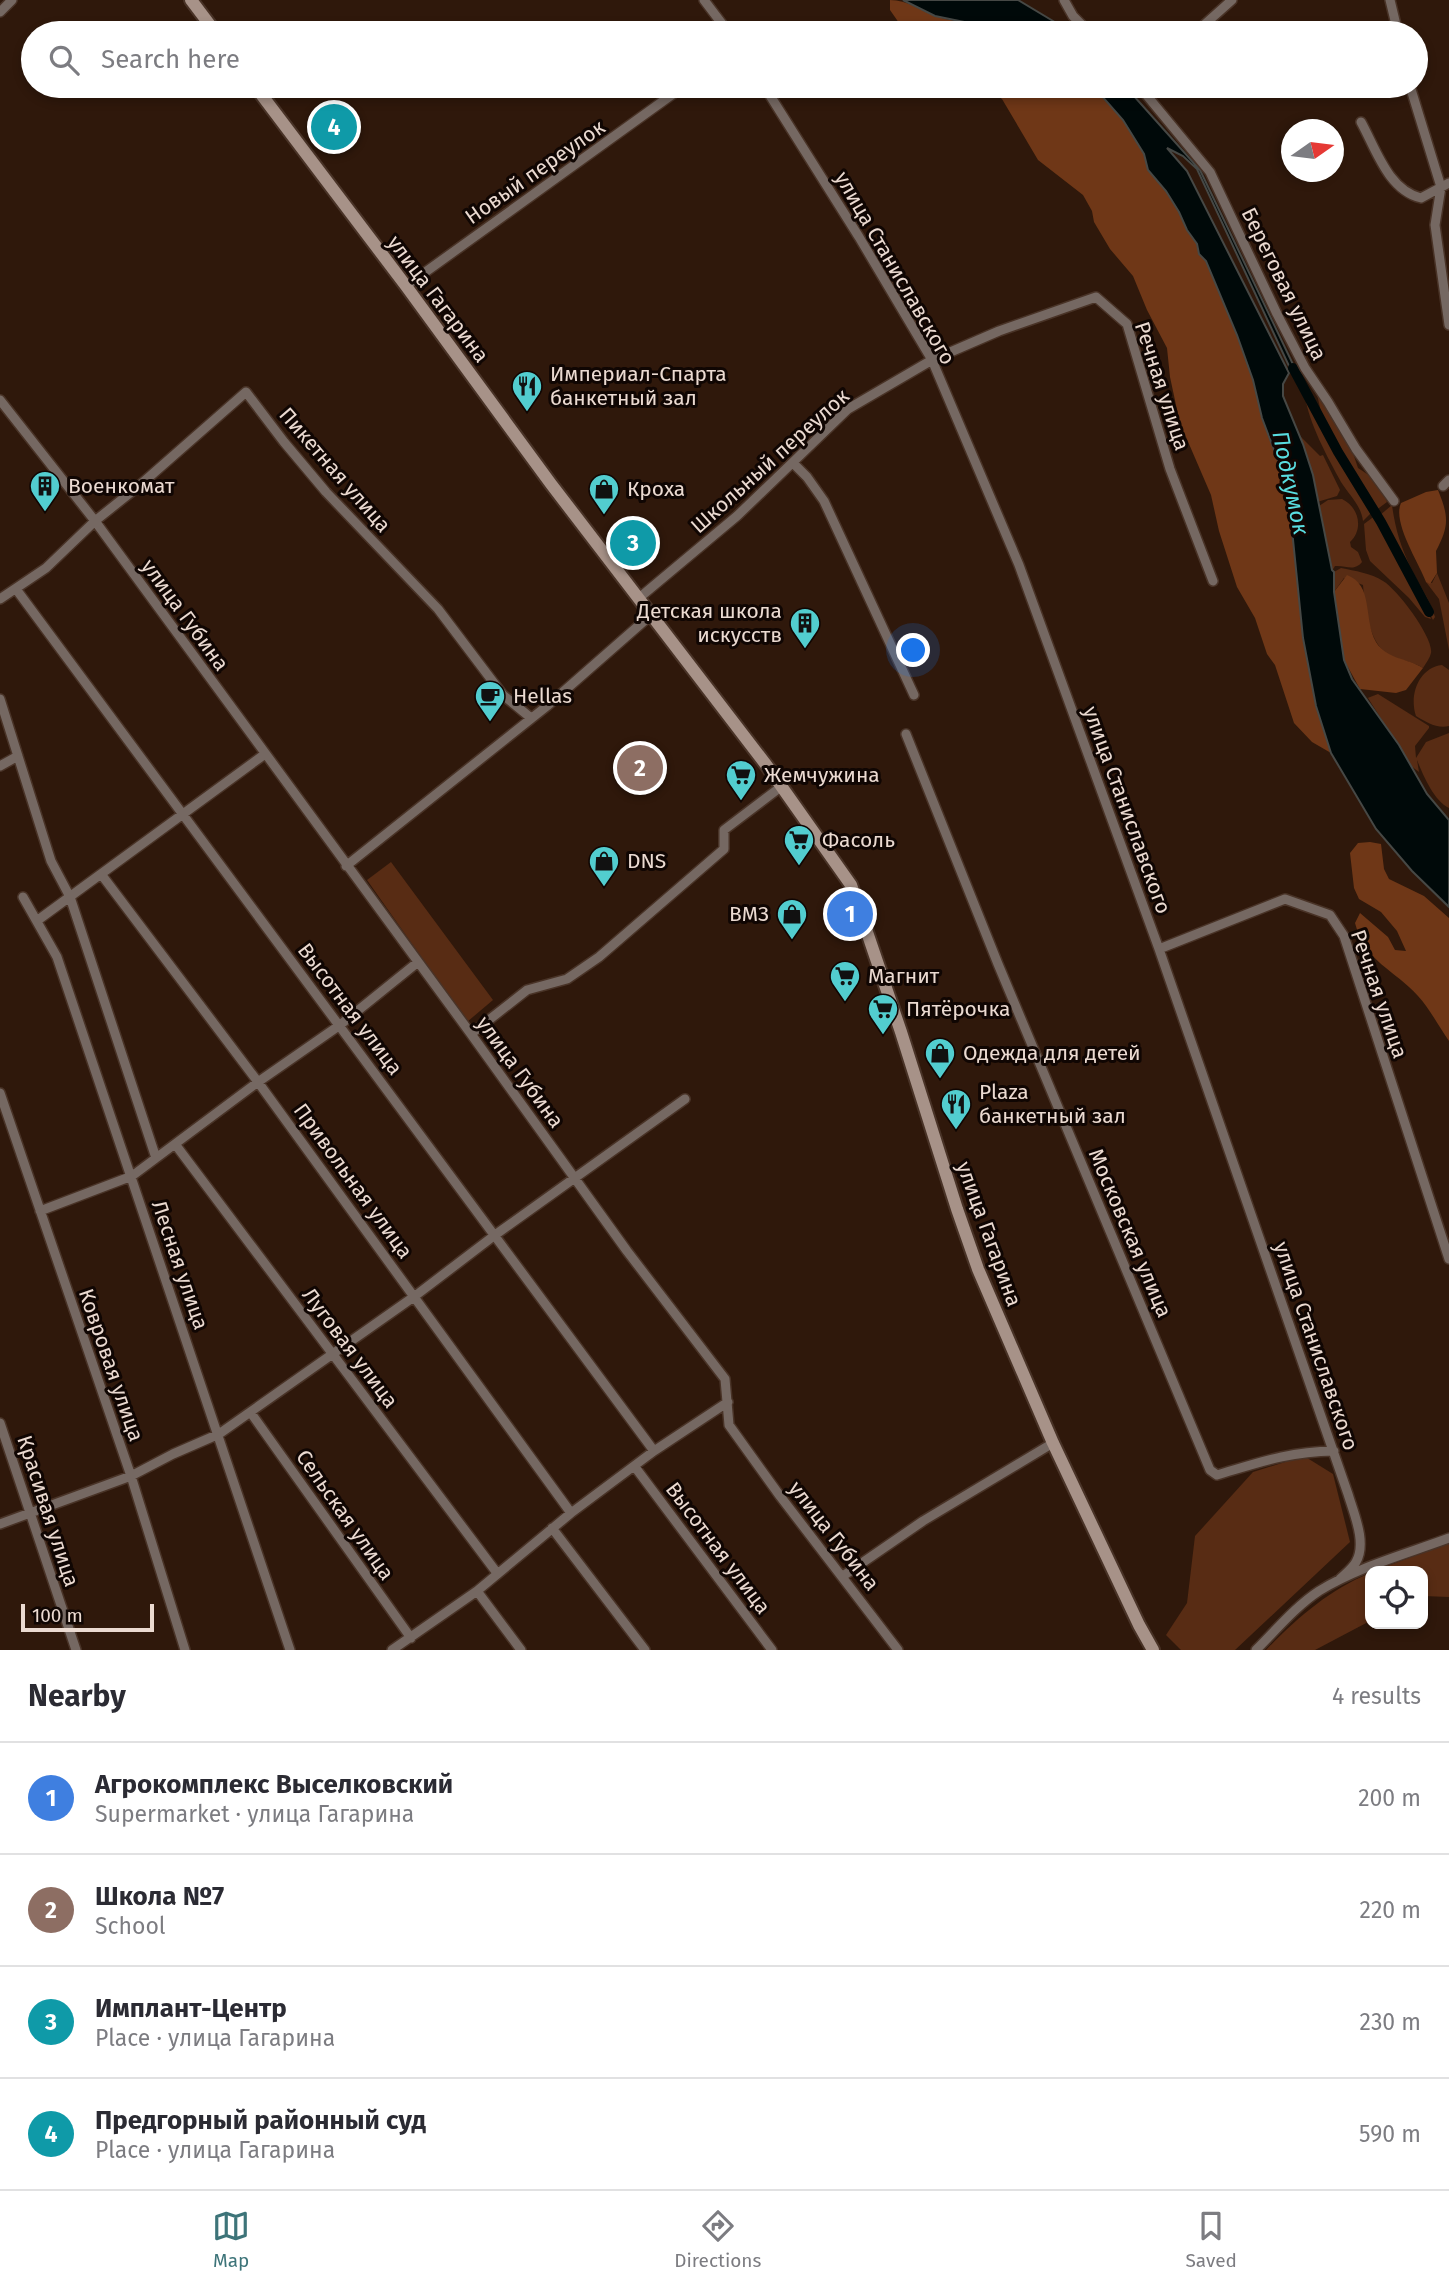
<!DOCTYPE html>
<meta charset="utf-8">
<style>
body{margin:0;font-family:"Fira Sans",sans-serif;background:#f7f7f7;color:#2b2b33}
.controls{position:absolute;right:21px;bottom:21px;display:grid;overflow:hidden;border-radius:14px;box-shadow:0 4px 10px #0003}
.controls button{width:63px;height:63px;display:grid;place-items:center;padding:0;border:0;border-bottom:2px solid #e1e1e2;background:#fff;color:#2b2b33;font:35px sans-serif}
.compass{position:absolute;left:1281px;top:119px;width:63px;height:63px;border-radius:50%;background:#fff;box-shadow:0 4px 10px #0003;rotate:76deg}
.scale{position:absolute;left:21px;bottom:18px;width:133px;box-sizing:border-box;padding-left:7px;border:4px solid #ebdad1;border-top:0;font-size:19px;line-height:24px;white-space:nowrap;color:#ebdad1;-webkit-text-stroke:5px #100603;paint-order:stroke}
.you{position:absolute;left:914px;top:651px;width:24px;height:24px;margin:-18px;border:5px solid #fff;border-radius:50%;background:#1a73e8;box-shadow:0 0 0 10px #1a73e833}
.badge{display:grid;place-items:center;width:46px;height:46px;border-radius:50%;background:#3d7479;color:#fff;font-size:23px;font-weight:700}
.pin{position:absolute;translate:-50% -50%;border:4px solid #fff;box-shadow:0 2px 7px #0006}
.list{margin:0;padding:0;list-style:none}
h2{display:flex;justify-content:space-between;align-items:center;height:91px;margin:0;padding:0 28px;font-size:30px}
h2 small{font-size:23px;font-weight:400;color:#7c7c81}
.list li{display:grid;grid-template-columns:46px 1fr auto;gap:21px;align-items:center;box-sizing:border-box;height:112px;padding:0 28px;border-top:2px solid #e1e1e2}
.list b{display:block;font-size:26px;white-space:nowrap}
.list p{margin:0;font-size:23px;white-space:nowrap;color:#7c7c81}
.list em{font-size:23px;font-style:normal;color:#7c7c81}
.icon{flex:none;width:38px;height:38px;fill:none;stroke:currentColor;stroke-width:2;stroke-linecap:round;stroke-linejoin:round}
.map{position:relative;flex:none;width:1449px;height:1650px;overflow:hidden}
.search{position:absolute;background:#fff;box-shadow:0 4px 10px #0003;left:21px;right:21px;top:21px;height:77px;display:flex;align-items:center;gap:18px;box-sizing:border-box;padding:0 24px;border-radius:38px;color:#7c7c81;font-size:26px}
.sheet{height:539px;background:#fff}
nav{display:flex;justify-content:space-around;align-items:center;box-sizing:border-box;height:98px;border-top:2px solid #e1e1e2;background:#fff;font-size:19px;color:#7c7c81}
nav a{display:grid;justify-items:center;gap:4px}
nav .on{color:#3d7479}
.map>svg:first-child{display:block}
.green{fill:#582c14}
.forest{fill:#6f3717}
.water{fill:#000909;stroke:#464845;stroke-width:2}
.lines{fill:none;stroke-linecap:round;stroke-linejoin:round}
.canal{stroke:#000909;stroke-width:10}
.street-casing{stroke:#493327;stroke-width:12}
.secondary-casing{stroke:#493327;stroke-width:16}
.street{stroke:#756862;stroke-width:9}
.secondary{stroke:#a79288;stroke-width:12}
.labels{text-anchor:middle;stroke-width:6;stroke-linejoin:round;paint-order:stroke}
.street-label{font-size:21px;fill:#ebdad1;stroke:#100603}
.poi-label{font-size:21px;fill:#ebdad1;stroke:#100603;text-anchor:start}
.water-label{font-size:23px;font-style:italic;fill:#59dde0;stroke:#100603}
</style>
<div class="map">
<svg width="1449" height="1650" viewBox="0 0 1449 1650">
<rect width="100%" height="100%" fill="#2f180b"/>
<path class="green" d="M1316 390 1352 450 1358 468C1372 476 1381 487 1387 502L1375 511 1321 412Z
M1305 395 1371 513 1363 521C1361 505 1349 495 1341 482 1328 458 1308 422 1305 395Z
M1299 435 1320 456 1323 455 1340 490 1337 496 1317 502 1313 475Z
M1342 499C1359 507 1364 529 1350 542L1351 547 1358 552 1362 562C1354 572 1346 565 1335 566L1332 571 1319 506 1328 500Z
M1392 505C1395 528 1401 548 1411 568 1419 585 1430 599 1435 617L1433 620 1379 516Z
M1376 515 1427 610 1431 619 1425 617 1409 598 1370 561 1366 550 1364 524Z
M1341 568C1355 571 1371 573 1383 581 1397 589 1434 638 1431 653 1430 658 1426 663 1423 668 1412 661 1394 659 1387 654 1368 640 1365 606 1363 585L1344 578 1334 592V572Z
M1437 573 1449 603V650L1439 599 1426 582 1432 583Z
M1442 665 1449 670V726C1437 729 1426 722 1416 716 1409 696 1418 668 1442 665Z
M1378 694 1429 726V728L1415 746 1416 758 1426 742 1449 733V808C1434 801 1423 775 1417 760L1419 772 1411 766 1368 698 1365 699Z
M391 862 493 1000 467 1022 367 880Z
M1304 1456 1333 1474 1350 1542 1235 1650H1181L1166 1635 1187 1603 1195 1536 1253 1472Z
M1449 1543V1597L1423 1596V1571H1374Z
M1370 1573V1621L1315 1650H1266C1297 1618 1329 1590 1370 1573Z"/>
<path class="forest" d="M890 0C908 0 919 10 935 16 969 28 1006 20 1038 33H906L890 10Z
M978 86H1093L1123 120 1144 154 1148 170 1166 191 1179 212 1187 230 1197 244 1199 254 1206 261 1237 335 1253 380 1262 418 1279 463 1291 520 1303 638 1316 706 1331 753 1312 742 1294 723 1275 665 1267 654 1255 618 1237 587 1219 531 1211 495 1186 437 1182 433 1170 377 1167 348 1147 310 1133 276 1110 249 1094 222 1092 211 1083 195 1038 160 1002 99 988 88Z
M1438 490C1449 517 1449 526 1436 551L1437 573 1430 584 1426 582C1419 563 1392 522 1401 503L1426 492Z
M1347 575C1374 585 1363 619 1376 642 1386 659 1407 658 1423 668L1406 690 1396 693 1360 689 1344 660 1334 592Z
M1370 842 1381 844 1384 869 1389 879 1424 896 1449 918V1041C1439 1027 1430 1009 1418 996 1395 970 1365 962 1355 923L1360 913 1388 937 1395 950 1406 951 1397 931 1381 912 1359 899 1354 888 1350 853 1358 843Z"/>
<path class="water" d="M903 0H1018L1058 24 1069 33H1038L1023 27 979 25 935 16Z
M1093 86H1125L1200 170 1300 379 1296 381 1197 169 1183 156 1167 148 1187 171 1289 373 1283 384V396L1303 444 1313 475 1332 570 1334 572V592L1344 660 1352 679 1399 745 1427 794 1449 820V907L1412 871 1376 829 1331 753 1316 706 1303 638 1291 520 1279 463 1262 418 1253 380 1237 335 1206 261 1199 254 1197 244 1187 230 1179 212 1166 191 1148 170 1144 154 1123 120Z"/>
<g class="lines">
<path class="canal" d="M1293 368 1338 452 1381 522 1429 612"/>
<g class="street-casing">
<path id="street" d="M704 0 729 33
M1064 0 1073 16 1090 33
M1390 0 1398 33
M0 12 12 0
M1195 33 1232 0
M764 86 859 237 932 360 1019 565 1159 949 1348 1494C1354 1514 1367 1543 1356 1562 1352 1569 1345 1574 1340 1579
M1139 86 1210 172 1277 314 1305 368 1328 402 1356 449 1394 501
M1410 86 1441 187 1435 225 1449 325
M1361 122C1376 149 1388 190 1421 198L1449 183
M406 286 684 86
M0 400 95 521 471 1034 627 1251 725 1379 729 1425 780 1496 898 1650
M793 463 807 477 824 501 914 695
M1443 486 1449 480
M16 589 654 1451
M639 598 737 516 848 409 932 360 999 331 1096 297 1127 324 1170 469 1213 581
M0 599 46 568 95 521 140 485 246 392 284 442 326 492 438 609 503 695 531 718
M0 699 51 861 70 897 156 1158
M906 734 998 964 1210 1470 1217 1475C1261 1462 1287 1452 1334 1451
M0 766 18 756
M346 866 547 706 652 614
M101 874 258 1082 571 1513
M23 897 57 957 290 1650
M38 920 265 754
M1159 949 1285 899 1330 915 1344 936 1449 1259
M471 1034 527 990 567 979 599 957 724 849V830L782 786
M0 1093 131 1476 185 1650
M175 1144 497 1573
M40 1211 132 1176 258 1082 340 1025 418 962
M251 1413 411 1638
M0 1423 76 1650
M635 1467 772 1650
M0 1524 131 1476 173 1454 219 1434 415 1296 495 1235 685 1099
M552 1528 645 1650
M843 1576 923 1521 1053 1443
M477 1591 521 1650
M392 1650 477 1591 571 1513 654 1451 728 1402
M1256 1650C1276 1630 1296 1606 1319 1591 1358 1567 1406 1554 1449 1538"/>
</g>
<g class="secondary-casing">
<path id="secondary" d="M191 0 216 33
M255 86 406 286 551 484 767 766 851 885 901 1032 957 1209 978 1269 1053 1443 1139 1625 1153 1650"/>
</g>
<use href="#street" class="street"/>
<use href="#secondary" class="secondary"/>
</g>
<defs>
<g id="restaurant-pin" transform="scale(1.575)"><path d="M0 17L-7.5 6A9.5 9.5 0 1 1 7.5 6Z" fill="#52cdcf" stroke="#100603"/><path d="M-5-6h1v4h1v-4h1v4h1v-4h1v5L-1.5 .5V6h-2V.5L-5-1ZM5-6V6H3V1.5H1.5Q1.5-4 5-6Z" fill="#111"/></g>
<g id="building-pin" transform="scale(1.575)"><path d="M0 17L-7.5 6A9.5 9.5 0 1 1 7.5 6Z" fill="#52cdcf" stroke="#100603"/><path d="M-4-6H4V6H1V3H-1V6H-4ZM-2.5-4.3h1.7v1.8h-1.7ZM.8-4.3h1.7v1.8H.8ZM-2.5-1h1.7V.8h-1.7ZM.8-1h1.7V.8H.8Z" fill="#111"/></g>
<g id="shop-pin" transform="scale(1.575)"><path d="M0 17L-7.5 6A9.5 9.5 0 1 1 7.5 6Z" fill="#52cdcf" stroke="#100603"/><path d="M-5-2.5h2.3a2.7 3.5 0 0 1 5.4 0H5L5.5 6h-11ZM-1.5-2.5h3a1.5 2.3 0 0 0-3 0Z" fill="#111"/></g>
<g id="cafe-pin" transform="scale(1.575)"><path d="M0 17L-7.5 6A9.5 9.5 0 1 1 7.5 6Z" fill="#52cdcf" stroke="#100603"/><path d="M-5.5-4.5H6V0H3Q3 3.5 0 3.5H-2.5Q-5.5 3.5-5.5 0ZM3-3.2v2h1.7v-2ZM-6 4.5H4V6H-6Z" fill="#111"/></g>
<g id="supermarket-pin" transform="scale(1.575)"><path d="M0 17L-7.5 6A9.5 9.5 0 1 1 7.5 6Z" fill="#52cdcf" stroke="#100603"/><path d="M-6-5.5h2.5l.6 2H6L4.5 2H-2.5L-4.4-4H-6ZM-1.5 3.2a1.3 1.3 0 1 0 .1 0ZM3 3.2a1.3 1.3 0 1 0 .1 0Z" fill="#111"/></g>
</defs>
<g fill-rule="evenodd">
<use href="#restaurant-pin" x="527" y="386"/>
<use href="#building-pin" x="45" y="486"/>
<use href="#shop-pin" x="604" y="489"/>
<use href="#building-pin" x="805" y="623"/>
<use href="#cafe-pin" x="490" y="696"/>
<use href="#supermarket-pin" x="741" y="775"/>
<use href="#supermarket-pin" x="799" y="840"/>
<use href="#shop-pin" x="604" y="861"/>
<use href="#shop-pin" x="792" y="914"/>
<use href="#supermarket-pin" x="845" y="976"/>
<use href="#supermarket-pin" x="883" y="1009"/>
<use href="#shop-pin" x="940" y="1053"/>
<use href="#restaurant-pin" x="956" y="1104"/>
</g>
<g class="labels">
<g class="street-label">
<text transform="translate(535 172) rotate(-35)" y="7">Новый переулок</text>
<text transform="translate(895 268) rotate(60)" y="7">улица Станиславского</text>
<text transform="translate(1284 284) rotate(64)" y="7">Береговая улица</text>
<text transform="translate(438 299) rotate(53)" y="7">улица Гагарина</text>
<text transform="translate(1162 386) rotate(72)" y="7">Речная улица</text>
<text transform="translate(770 461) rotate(-42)" y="7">Школьный переулок</text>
<text transform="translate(335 470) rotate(49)" y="7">Пикетная улица</text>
<text transform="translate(185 615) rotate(54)" y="7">улица Губина</text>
<text transform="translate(1127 810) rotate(70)" y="7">улица Станиславского</text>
<text transform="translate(1379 994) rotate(71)" y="7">Речная улица</text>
<text transform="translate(350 1009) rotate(53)" y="7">Высотная улица</text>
<text transform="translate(520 1072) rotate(54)" y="7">улица Губина</text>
<text transform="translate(353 1181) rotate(54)" y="7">Привольная улица</text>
<text transform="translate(1130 1233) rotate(67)" y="7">Московская улица</text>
<text transform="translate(989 1234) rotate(70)" y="7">улица Гагарина</text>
<text transform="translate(180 1265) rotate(71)" y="7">Лесная улица</text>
<text transform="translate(1316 1346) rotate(71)" y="7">улица Станиславского</text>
<text transform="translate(350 1348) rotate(53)" y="7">Луговая улица</text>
<text transform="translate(111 1365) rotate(71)" y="7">Ковровая улица</text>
<text transform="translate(48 1511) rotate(72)" y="7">Красивая улица</text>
<text transform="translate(345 1515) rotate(55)" y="7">Сельская улица</text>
<text transform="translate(834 1536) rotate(52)" y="7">улица Губина</text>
<text transform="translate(718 1548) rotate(53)" y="7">Высотная улица</text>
</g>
<g class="poi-label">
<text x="550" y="381">Империал-Спарта<tspan x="550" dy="24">банкетный зал</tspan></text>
<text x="68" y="493">Военкомат</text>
<text x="627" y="496">Кроха</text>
<text x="782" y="618" text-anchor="end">Детская школа<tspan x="782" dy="24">искусств</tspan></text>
<text x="513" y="703">Hellas</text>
<text x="764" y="782">Жемчужина</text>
<text x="822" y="847">Фасоль</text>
<text x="627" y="868">DNS</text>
<text x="769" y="921" text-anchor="end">ВМЗ</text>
<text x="868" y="983">Магнит</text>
<text x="906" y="1016">Пятёрочка</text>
<text x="963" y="1060">Одежда для детей</text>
<text x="979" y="1099">Plaza<tspan x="979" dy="24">банкетный зал</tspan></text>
</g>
<g class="water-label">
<text transform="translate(1291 483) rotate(78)" y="8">Подкумок</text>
</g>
</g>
</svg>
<div class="controls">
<button><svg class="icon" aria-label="locate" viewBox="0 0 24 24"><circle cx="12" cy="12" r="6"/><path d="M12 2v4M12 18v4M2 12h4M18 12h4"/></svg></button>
</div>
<svg class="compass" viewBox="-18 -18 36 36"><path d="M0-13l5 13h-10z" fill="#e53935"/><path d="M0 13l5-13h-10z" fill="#7c7c81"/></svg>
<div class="scale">100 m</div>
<div class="you"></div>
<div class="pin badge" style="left:850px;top:914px;background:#3f7fe0">1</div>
<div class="pin badge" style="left:640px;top:768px;background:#8d6e63">2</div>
<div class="pin badge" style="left:633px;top:543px;background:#0f9aa8">3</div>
<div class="pin badge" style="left:334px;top:127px;background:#0f9aa8">4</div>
<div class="search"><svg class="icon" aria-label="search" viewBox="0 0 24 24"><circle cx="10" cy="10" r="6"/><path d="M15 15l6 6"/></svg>Search here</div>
</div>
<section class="sheet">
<h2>Nearby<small>4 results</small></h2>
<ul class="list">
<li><span class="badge" style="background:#3f7fe0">1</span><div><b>Агрокомплекс Выселковский</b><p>Supermarket · улица Гагарина</p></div><em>200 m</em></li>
<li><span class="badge" style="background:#8d6e63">2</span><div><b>Школа №7</b><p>School</p></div><em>220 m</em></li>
<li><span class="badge" style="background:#0f9aa8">3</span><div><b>Имплант-Центр</b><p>Place · улица Гагарина</p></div><em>230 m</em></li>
<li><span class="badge" style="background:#0f9aa8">4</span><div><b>Предгорный районный суд</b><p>Place · улица Гагарина</p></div><em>590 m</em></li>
</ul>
</section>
<nav>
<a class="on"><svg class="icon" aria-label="map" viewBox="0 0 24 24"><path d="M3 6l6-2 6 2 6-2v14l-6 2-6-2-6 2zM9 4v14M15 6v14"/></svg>Map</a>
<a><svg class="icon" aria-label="directions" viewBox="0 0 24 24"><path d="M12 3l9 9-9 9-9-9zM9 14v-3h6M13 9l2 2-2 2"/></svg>Directions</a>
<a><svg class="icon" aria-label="saved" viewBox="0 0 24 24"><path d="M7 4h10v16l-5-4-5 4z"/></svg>Saved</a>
</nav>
